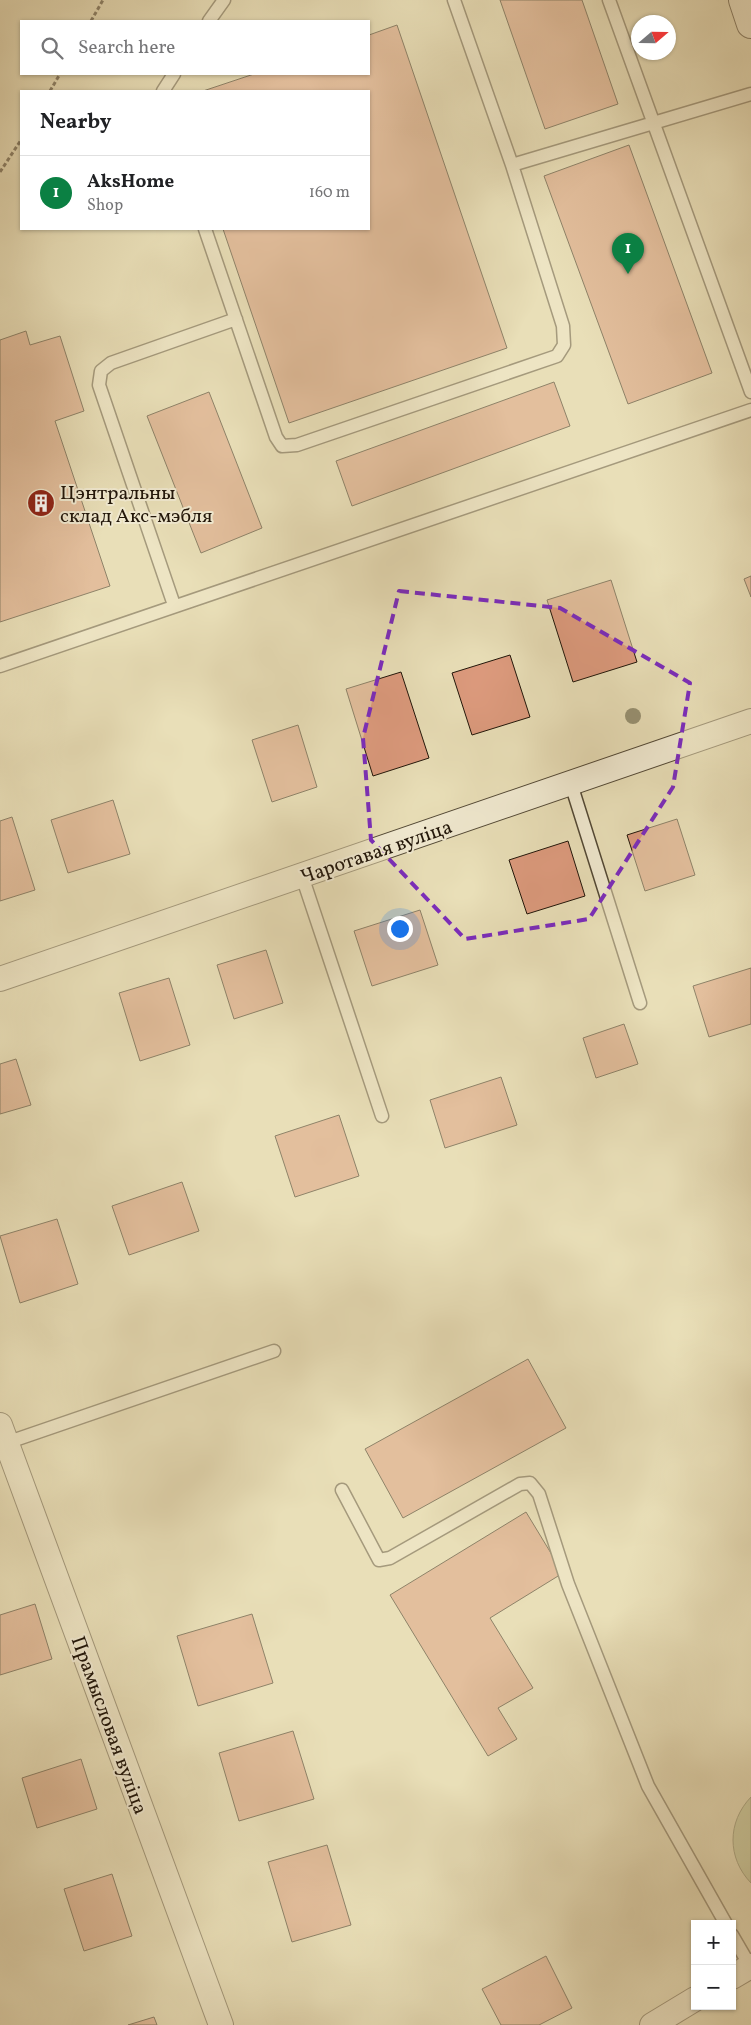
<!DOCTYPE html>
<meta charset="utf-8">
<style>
body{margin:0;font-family:Vollkorn,serif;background:#f2f2f2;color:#202124}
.controls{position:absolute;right:15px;bottom:15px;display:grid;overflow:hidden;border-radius:0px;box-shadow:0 1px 4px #0004}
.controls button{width:45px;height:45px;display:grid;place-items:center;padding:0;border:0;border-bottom:1px solid #e0e0e0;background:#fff;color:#202124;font:25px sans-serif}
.compass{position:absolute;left:631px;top:15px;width:45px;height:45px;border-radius:50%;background:#fff;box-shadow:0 1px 4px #0004;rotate:70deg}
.you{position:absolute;left:399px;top:928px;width:18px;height:18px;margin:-12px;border:4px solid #fff;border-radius:50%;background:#1a73e8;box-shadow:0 0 0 8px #1a73e833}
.badge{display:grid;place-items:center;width:32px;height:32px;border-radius:50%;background:#0b8043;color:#fff;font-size:16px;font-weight:700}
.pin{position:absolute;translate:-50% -41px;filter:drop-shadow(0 1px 2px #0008)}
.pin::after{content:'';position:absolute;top:26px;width:18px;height:15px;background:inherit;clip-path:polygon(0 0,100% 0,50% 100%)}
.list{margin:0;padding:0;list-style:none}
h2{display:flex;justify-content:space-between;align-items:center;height:65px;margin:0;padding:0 20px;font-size:21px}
h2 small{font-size:16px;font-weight:400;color:#757577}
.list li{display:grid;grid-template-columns:32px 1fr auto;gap:15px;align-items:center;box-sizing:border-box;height:75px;padding:0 20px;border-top:1px solid #e0e0e0}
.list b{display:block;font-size:19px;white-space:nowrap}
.list p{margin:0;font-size:16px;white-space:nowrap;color:#757577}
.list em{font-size:16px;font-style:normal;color:#757577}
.icon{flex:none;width:28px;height:28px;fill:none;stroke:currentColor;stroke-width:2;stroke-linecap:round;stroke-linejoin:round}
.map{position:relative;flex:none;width:751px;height:2025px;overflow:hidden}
.search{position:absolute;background:#fff;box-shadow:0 1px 4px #0004;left:20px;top:20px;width:350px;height:55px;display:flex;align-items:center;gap:12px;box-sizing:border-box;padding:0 18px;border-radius:0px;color:#757577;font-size:19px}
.panel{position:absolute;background:#fff;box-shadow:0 1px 4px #0004;left:20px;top:90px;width:350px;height:140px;border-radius:0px}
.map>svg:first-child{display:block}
.green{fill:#b5c28f;stroke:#6a6c4c}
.building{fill:#dc9a7d;stroke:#201509}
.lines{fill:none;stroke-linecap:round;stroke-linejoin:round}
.lane-casing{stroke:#524835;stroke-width:15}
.street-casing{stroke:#524835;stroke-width:26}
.secondary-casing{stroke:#201509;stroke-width:30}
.path{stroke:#201509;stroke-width:3;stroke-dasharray:4 2.5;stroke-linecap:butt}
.lane{stroke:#f1ead1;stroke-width:12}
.street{stroke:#f1ead1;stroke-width:24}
.secondary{stroke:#f1ead1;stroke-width:28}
.tree{fill:#979172}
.marked{fill:none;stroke:#7b2cbf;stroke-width:4;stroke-dasharray:10 6;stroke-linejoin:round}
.labels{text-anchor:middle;stroke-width:4;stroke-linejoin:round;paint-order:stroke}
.poi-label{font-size:20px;fill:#201509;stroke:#f1ead1;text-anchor:start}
.street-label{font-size:20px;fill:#201509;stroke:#f1ead1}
</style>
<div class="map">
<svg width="751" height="2025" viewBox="0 0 751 2025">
<rect width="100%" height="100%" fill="#e9dfb8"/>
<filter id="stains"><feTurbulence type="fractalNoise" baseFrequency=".004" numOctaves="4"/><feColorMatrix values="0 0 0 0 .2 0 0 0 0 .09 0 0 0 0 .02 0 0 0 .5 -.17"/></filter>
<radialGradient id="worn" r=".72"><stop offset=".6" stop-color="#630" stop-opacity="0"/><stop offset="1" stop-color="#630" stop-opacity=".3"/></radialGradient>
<path class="green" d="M751 1797V1883C727 1858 727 1822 751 1797Z"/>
<path class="building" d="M500 0H582L618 104 545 129Z
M397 25 507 348 289 423 223 229H369V91H203L254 74H369V35Z
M629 145 712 373 628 404 544 176Z
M26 331 30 345 60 336 84 411 55 421 110 586 0 622V340Z
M554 382 570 426 352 506 336 461Z
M209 392 262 528 201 553 147 416Z
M751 576V597L744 579Z
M611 580 637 662 573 682 547 600Z
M510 655 530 717 472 735 452 673Z
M401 672 429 758 373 776 346 689Z
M298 725 317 787 272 802 252 740Z
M113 800 130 854 68 873 51 820Z
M12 817 35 890 0 901V821Z
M677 819 695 875 645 891 627 835Z
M568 841 585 896 527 914 509 860Z
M420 910 438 965 372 986 354 931Z
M266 950 283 1003 234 1019 217 965Z
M751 968V1024L709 1037 693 986Z
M169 978 190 1045 140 1061 119 993Z
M624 1024 638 1064 596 1078 583 1038Z
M16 1059 31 1105 0 1114V1064Z
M501 1077 517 1125 445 1148 430 1100Z
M339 1115 359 1176 295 1197 275 1136Z
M182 1182 199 1231 129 1255 112 1206Z
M57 1219 78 1284 20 1303 0 1236Z
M528 1359 566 1428 403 1518 365 1449Z
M526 1512 563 1573 490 1618 533 1688 498 1708 517 1739 488 1756 390 1595Z
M35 1604 52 1659 0 1675V1615Z
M252 1614 273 1683 198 1706 177 1636Z
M293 1731 314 1799 239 1821 219 1753Z
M81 1759 97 1809 37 1828 22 1778Z
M327 1845 351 1925 292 1942 268 1862Z
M112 1874 132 1936 84 1951 64 1889Z
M546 1956 572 2008 539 2025H501L482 1989Z
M154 2017 157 2025H128Z"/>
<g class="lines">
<g class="lane-casing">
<path id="lane" d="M609 0 751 392
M209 21 224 0
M163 91 174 74
M512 165 751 94
M205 229 276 437 282 446 297 445 557 356 564 345 563 326 512 165 454 0
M174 605 99 385 101 371 111 363 236 319
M0 666 751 410
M571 784 640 1003
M302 876 382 1116
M6 1443 274 1351
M342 1490 379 1560 390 1558 520 1484 530 1483 539 1494 568 1584 648 1786 726 1924
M732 1935 750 1966"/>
</g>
<g class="street-casing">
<path id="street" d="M0 979 751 721
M0 1425 221 2025
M732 1977 751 1966
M652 2025 695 1999"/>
</g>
<g class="secondary-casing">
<path id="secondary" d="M743 0 751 24"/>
</g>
<path class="path" d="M91 21 103 0
M50 91 60 74
M0 172 21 140"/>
<use href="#lane" class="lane"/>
<use href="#street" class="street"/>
<use href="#secondary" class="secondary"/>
</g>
<circle class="tree" cx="633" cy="716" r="8"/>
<path d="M0 0H751V2025H0ZM399 591 560 608 690 683 673 787 589 919 465 939 371 840 363 738Z" fill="#e9dfb8" fill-opacity=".55" fill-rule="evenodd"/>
<path class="marked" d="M399 591 560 608 690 683 673 787 589 919 465 939 371 840 363 738Z"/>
<defs>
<g id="building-disc" transform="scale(1.4375)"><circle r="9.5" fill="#8f2418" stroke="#f1ead1"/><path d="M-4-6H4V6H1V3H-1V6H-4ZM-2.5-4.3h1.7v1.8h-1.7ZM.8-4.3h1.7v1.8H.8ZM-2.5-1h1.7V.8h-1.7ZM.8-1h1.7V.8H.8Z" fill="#fff"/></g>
</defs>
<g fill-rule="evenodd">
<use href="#building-disc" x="41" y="503"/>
</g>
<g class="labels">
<g class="poi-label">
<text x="60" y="499">Цэнтральны<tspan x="60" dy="23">склад Акс-мэбля</tspan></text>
</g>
<g class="street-label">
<text transform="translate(376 851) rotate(-19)" y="7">Чаротавая вуліца</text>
<text transform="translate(110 1725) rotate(70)" y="7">Прамысловая вуліца</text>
</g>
</g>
<rect width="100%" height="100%" filter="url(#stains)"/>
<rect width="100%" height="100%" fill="url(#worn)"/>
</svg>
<div class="controls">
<button>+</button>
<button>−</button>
</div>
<svg class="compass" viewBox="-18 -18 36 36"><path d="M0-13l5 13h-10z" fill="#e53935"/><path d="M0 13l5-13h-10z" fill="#757577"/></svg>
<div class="you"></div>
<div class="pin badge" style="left:628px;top:274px">1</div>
<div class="search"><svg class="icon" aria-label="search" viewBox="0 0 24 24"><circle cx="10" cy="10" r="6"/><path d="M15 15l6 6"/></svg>Search here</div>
<section class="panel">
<h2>Nearby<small></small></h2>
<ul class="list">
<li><span class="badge">1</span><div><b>AksHome</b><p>Shop</p></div><em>160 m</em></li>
</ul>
</section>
</div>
